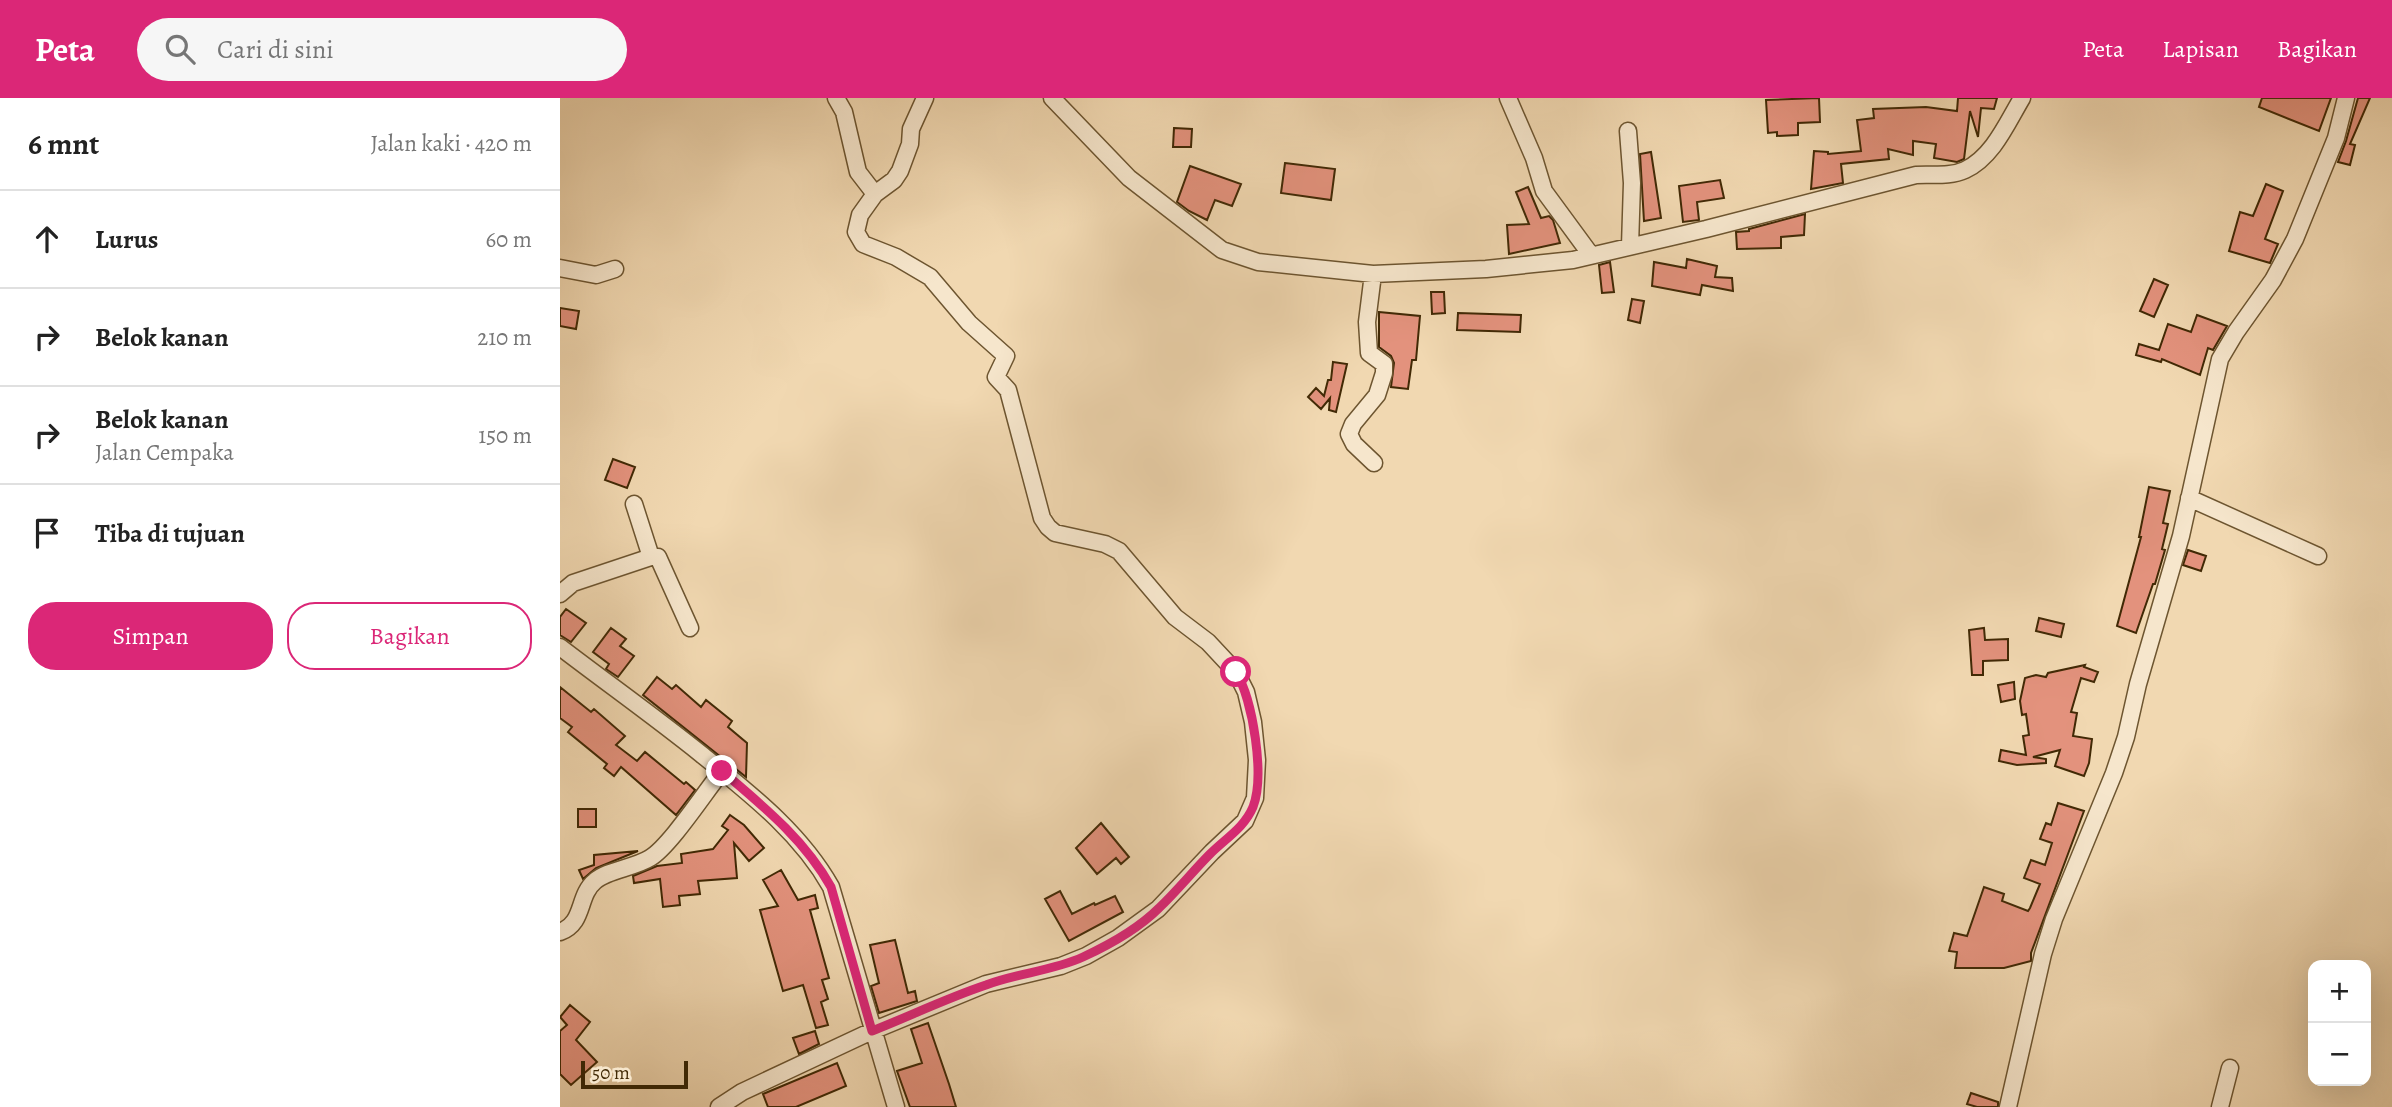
<!DOCTYPE html>
<html lang="id">
<meta charset="utf-8">
<style>
body{margin:0;font-family:Alegreya,serif;background:#f6f6f6;color:#222}
.controls{position:absolute;right:21px;bottom:21px;display:grid;overflow:hidden;border-radius:14px;box-shadow:0 7px 28px #0002}
.controls button{width:63px;height:63px;display:grid;place-items:center;padding:0;border:0;border-bottom:2px solid #e0e0e0;background:#fff;color:#222;font:35px sans-serif}
.scale{position:absolute;left:21px;bottom:18px;width:107px;box-sizing:border-box;padding-left:7px;border:4px solid #412905;border-top:0;font-size:19px;line-height:24px;white-space:nowrap;color:#412905;-webkit-text-stroke:5px #f6e6cc;paint-order:stroke}
.stop{position:absolute;width:21px;height:21px;margin:-16px;border:5px solid #db2777;border-radius:50%;background:#fff}
.stop.end{background:#db2777;border-color:#fff;box-shadow:0 2px 7px #0008}
.list{margin:0;padding:0;list-style:none}
h2{display:flex;justify-content:space-between;align-items:center;height:91px;margin:0;padding:0 28px;font-size:30px}
h2 small{font-size:23px;font-weight:400;color:#767676}
.list li{display:grid;grid-template-columns:46px 1fr auto;gap:21px;align-items:center;box-sizing:border-box;height:98px;padding:0 28px;border-top:2px solid #e0e0e0}
.list b{display:block;font-size:26px;white-space:nowrap}
.list p{margin:0;font-size:23px;white-space:nowrap;color:#767676}
.list em{font-size:23px;font-style:normal;color:#767676}
.actions{display:flex;gap:14px;padding:21px 28px}
.actions a{flex:1;padding:16px 0;border:2px solid #db2777;border-radius:28px;text-align:center;font-size:24px;color:#db2777}
.actions .main{background:#db2777;color:#fff}
.icon{flex:none;width:38px;height:38px;fill:none;stroke:currentColor;stroke-width:2;stroke-linecap:round;stroke-linejoin:round}
.map{position:relative;flex:none;width:1832px;height:1009px;overflow:hidden}
header{display:flex;align-items:center;gap:42px;box-sizing:border-box;height:98px;padding:0 35px;background:#db2777;color:#fff}
header strong{font-size:33px}
nav{display:flex;gap:38px;margin-inline-start:auto;font-size:24px}
.search{width:490px;height:63px;background:#f6f6f6;display:flex;align-items:center;gap:18px;box-sizing:border-box;padding:0 24px;border-radius:38px;color:#767676;font-size:26px}
main{display:flex}
aside{flex:1;background:#fff}
.map>svg:first-child{display:block}
.building{fill:#e3927d;stroke:#412905;stroke-width:2}
.lines{fill:none;stroke-linecap:round;stroke-linejoin:round}
.minor-casing{stroke:#6d5530;stroke-width:19}
.minor{stroke:#f6e6cc;stroke-width:16}
.route{stroke:#db2777;stroke-width:9}
</style>
<header>
<strong>Peta</strong>
<div class="search"><svg class="icon" aria-label="search" viewBox="0 0 24 24"><circle cx="10" cy="10" r="6"/><path d="M15 15l6 6"/></svg>Cari di sini</div>
<nav><a>Peta</a><a>Lapisan</a><a>Bagikan</a></nav>
</header>
<main>
<aside>
<h2>6 mnt<small>Jalan kaki · 420 m</small></h2>
<ul class="list">
<li><svg class="icon" aria-label="ahead" viewBox="0 0 24 24"><path d="M12 20V5M6 11l6-6 6 6"/></svg><div><b>Lurus</b></div><em>60 m</em></li>
<li><svg class="icon" aria-label="right" viewBox="0 0 24 24"><path d="M7 20v-9h11M14 6l5 5-5 5"/></svg><div><b>Belok kanan</b></div><em>210 m</em></li>
<li><svg class="icon" aria-label="right" viewBox="0 0 24 24"><path d="M7 20v-9h11M14 6l5 5-5 5"/></svg><div><b>Belok kanan</b><p>Jalan Cempaka</p></div><em>150 m</em></li>
<li><svg class="icon" aria-label="arrive" viewBox="0 0 24 24"><path d="M6 21V4h12l-3 4 3 4H6"/></svg><div><b>Tiba di tujuan</b></div></li>
</ul>
<div class="actions"><a class="main">Simpan</a><a>Bagikan</a></div>
</aside>
<div class="map">
<svg width="1832" height="1009" viewBox="0 0 1832 1009">
<rect width="100%" height="100%" fill="#f1d8b1"/>
<filter id="stains"><feTurbulence type="fractalNoise" baseFrequency=".00286" numOctaves="4"/><feColorMatrix values="0 0 0 0 .2 0 0 0 0 .09 0 0 0 0 .02 0 0 0 .5 -.17"/></filter>
<radialGradient id="worn" r=".72"><stop offset=".6" stop-color="#630" stop-opacity="0"/><stop offset="1" stop-color="#630" stop-opacity=".3"/></radialGradient>
<path class="building" d="M1259 0 1260 24 1238 25V37L1217 38V34L1208 35 1206 2Z
M1398 0H1437L1434 11 1421 10 1418 39 1410 13 1404 61 1397 64 1374 60 1376 46 1353 43V57L1328 51 1329 61 1281 66 1283 85 1251 91 1254 53 1268 54V56L1301 53 1297 22 1314 20 1313 11 1366 9 1397 13Z
M1702 0H1771L1759 33 1699 9Z
M1798 0H1810L1790 46 1795 47 1790 67 1778 64 1786 43Z
M614 30 632 31 631 49H613Z
M1091 54 1101 120 1084 123 1080 56Z
M725 65 775 71 771 102 721 95Z
M630 68 681 86 672 108 655 102 647 122 629 113 617 104Z
M1160 82 1164 100 1137 104 1139 122 1123 124 1119 88Z
M1706 86 1723 93 1705 141 1718 146 1710 165 1669 153 1680 114 1693 118Z
M968 89 981 120 989 118 993 122 1000 145 949 156 947 127 969 126 956 94Z
M1245 116 1244 137 1221 139V150L1177 151 1176 134 1189 133V131Z
M1127 161 1157 168 1155 179 1172 180 1173 193 1142 187 1140 197 1092 188 1094 164 1126 170Z
M1050 164 1054 194 1042 195 1039 167Z
M1594 181 1608 187 1594 219 1580 213Z
M871 194H884L885 215 872 216Z
M1072 201 1084 203 1080 225 1068 222Z
M0 210 19 213 16 231 0 228Z
M819 214 860 218 856 262H852L848 291 831 289 834 265 831 258 819 249Z
M898 215 961 217 960 234 897 232Z
M1637 217 1667 228 1653 252 1648 250 1640 277 1602 261 1601 264 1576 257 1579 246 1599 252 1608 226 1631 234Z
M773 264 787 266 776 314 769 312 770 300 761 311 748 299 756 290 764 298 768 282H771Z
M53 361 75 369 67 390 45 382Z
M1589 389 1610 393 1603 425 1608 426 1602 451 1605 452 1595 486H1593L1576 535 1557 528 1581 439H1579Z
M1628 452 1646 458 1641 473 1623 467Z
M6 511 26 525 11 544 0 537V519Z
M1479 520 1504 526 1501 539 1476 533Z
M51 530 66 541 60 548 74 558 58 579 46 571 49 566 33 554Z
M1424 530 1425 542 1448 541V562L1423 563V577H1412L1409 532Z
M1525 567 1524 569 1538 574 1534 584 1521 580 1511 614 1517 615 1513 638 1532 641 1529 665 1524 678 1495 668 1500 652 1473 659 1486 661V665L1457 667 1439 663 1441 652 1466 657 1463 638 1469 637 1466 616 1462 617 1460 603 1465 580 1476 577 1486 579 1488 575Z
M97 579 112 591 116 587 141 609 146 602 172 623 168 629 187 645 186 679 83 597Z
M1454 584 1455 601 1441 604 1438 587Z
M0 589 31 614 34 611 65 638 56 647 77 663 85 654 124 686 126 684 135 692 116 717 61 669 54 678 44 670 47 666 8 634 12 629 0 620Z
M1498 705 1524 713 1471 855V863L1444 870H1395L1397 854 1389 853 1394 835 1407 838 1424 789 1444 796 1442 803 1468 813 1470 810 1480 786 1464 780 1471 762 1485 767 1492 745 1480 741 1486 725 1491 727Z
M18 711H36V729H18Z
M170 717 184 727 204 750 189 763 174 745 177 780 138 783 140 796 119 798 120 807 103 809 100 781 74 785 73 778 97 768 122 765 121 756 153 751 168 732 162 728Z
M541 725 569 759 561 766 556 760 537 776 516 750Z
M78 753 36 770 23 781 19 772 34 767V757Z
M221 772 238 802 255 797 258 810 250 812 269 880 262 882 268 901 261 904 268 927 256 930 243 887 223 893 200 812 218 808 203 782Z
M500 793 512 816 534 805 535 807 555 798 563 814 509 843 485 801Z
M335 842 348 895 355 893 357 903 319 915 311 888 319 885 310 847Z
M10 907 30 924 16 942 37 964 11 987 0 976V933L7 927 0 919Z
M368 925 389 986 396 1009H350L337 973 362 965 351 931Z
M255 933 259 946 239 956 233 940Z
M277 965 286 988 236 1009H208L203 996Z
M1411 995 1438 1004V1009H1417L1407 1006Z"/>
<g class="lines">
<g class="minor-casing">
<path id="minor" d="M276 0 284 14 298 74 315 96
M492 0 569 80 662 152 698 164 813 176 926 171 1013 162 1146 131 1356 77C1372 76 1390 79 1405 72 1433 59 1447 25 1462 0
M948 0 974 60 984 93 1031 157
M1068 33 1072 85 1070 148
M0 170 36 177 55 171
M813 176 807 224 809 255 824 266V275L817 297 793 326 789 336 794 346 814 365
M1629 400 1758 458
M74 406 91 459
M0 496 13 485 91 459H98L130 530
M0 549C47 585 95 619 141 656 189 695 240 734 271 789L336 1009
M0 834C25 825 17 798 35 783 47 772 74 770 90 760 110 748 145 694 162 673
M159 1009 182 994 312 933 426 886 501 868 526 858 558 840 598 811 652 754 685 723 695 700 697 662 693 624 686 594 676 574 648 544 615 519 559 453 545 446 495 435 488 429 482 420 448 292 436 279 446 258 409 225 370 179 336 159 303 146 296 134 300 117 315 96 334 82 340 73 350 46 351 31 365 0
M1448 1009 1483 856 1494 821 1554 675 1566 639 1578 586 1621 438 1660 261 1676 234 1713 182 1735 141 1776 40 1786 0
M1660 1009 1670 970"/>
</g>
<use href="#minor" class="minor"/>
</g>
<g class="lines">
<path class="route" d="M162 673C203 708 244 741 271 789L312 933C350 918 387 900 426 887 458 875 492 873 523 859 549 847 579 830 599 810 617 793 633 773 650 756 666 740 684 730 693 709 705 678 693 602 676 574"/>
</g>
<rect width="100%" height="100%" filter="url(#stains)"/>
<rect width="100%" height="100%" fill="url(#worn)"/>
</svg>
<div class="controls">
<button>+</button>
<button>−</button>
</div>
<div class="scale">50 m</div>
<div class="stop" style="left:676px;top:574px"></div>
<div class="stop end" style="left:162px;top:673px"></div>
</div>
</main>
